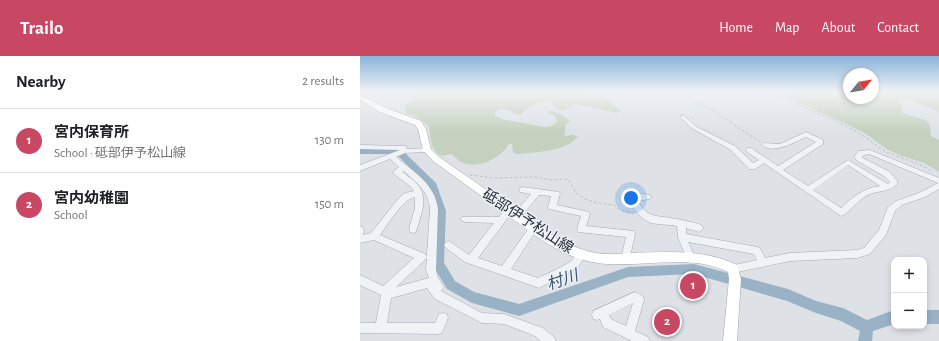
<!DOCTYPE html>
<meta charset="utf-8">
<style>
body{margin:0;font-family:"Alegreya Sans","Noto Sans JP",sans-serif;background:#f6f6f6;color:#202124}
.controls{position:absolute;right:12px;bottom:12px;display:grid;overflow:hidden;border-radius:8px;box-shadow:0 2px 6px #0003}
.controls button{width:36px;height:36px;display:grid;place-items:center;padding:0;border:0;border-bottom:1px solid #e0e0e0;background:#fff;color:#202124;font:20px sans-serif}
.compass{position:absolute;left:483px;top:12px;width:36px;height:36px;border-radius:50%;background:#fff;box-shadow:0 2px 6px #0003;rotate:60deg}
.you{position:absolute;left:271px;top:142px;width:14px;height:14px;margin:-10px;border:3px solid #fff;border-radius:50%;background:#1a73e8;box-shadow:0 0 0 6px #1a73e833}
.badge{display:grid;place-items:center;width:26px;height:26px;border-radius:50%;background:#c84762;color:#fff;font-size:13px;font-weight:700}
.pin{position:absolute;translate:-50% -50%;border:2px solid #fff;box-shadow:0 1px 4px #0006}
.list{margin:0;padding:0;list-style:none}
h2{display:flex;justify-content:space-between;align-items:center;height:52px;margin:0;padding:0 16px;font-size:17px}
h2 small{font-size:13px;font-weight:400;color:#757577}
.list li{display:grid;grid-template-columns:26px 1fr auto;gap:12px;align-items:center;box-sizing:border-box;height:64px;padding:0 16px;border-top:1px solid #e0e0e0}
.list b{display:block;font-size:15px;white-space:nowrap}
.list p{margin:0;font-size:13px;white-space:nowrap;color:#757577}
.list em{font-size:13px;font-style:normal;color:#757577}
.map{position:relative;flex:none;width:579px;height:285px;overflow:hidden}
header{display:flex;align-items:center;gap:24px;box-sizing:border-box;height:56px;padding:0 20px;background:#c84762;color:#fff}
header strong{font-size:19px}
nav{display:flex;gap:22px;margin-inline-start:auto;font-size:14px}
main{display:flex}
aside{flex:1;background:#fff}
.map>svg:first-child{display:block}
.green{fill:#c5d1bf}
.lines{fill:none;stroke-linecap:round;stroke-linejoin:round}
.river{fill:#9ab2c6;fill-rule:evenodd}
.minor-casing{stroke:#a4a9b1;stroke-width:1}
.major-casing{stroke:#9ea7b2;stroke-width:1}
.path{stroke:#b8bdc1;stroke-width:1;stroke-dasharray:2.5 2.5;stroke-linecap:butt}
.minor{fill:#f0f3f5;fill-rule:evenodd}
.major{fill:#fff;fill-rule:evenodd}
.labels{text-anchor:middle;stroke-width:3;stroke-linejoin:round;paint-order:stroke}
.street-label{font-size:15px;fill:#28313d;stroke:#edf1f5}
.water-label{font-size:16px;font-style:italic;fill:#34526f;stroke:#edf1f5}
</style>
<header>
<strong>Trailo</strong>
<nav><a>Home</a><a>Map</a><a>About</a><a>Contact</a></nav>
</header>
<main>
<aside>
<h2>Nearby<small>2 results</small></h2>
<ul class="list">
<li><span class="badge">1</span><div><b>宮内保育所</b><p>School · 砥部伊予松山線</p></div><em>130 m</em></li>
<li><span class="badge">2</span><div><b>宮内幼稚園</b><p>School</p></div><em>150 m</em></li>
</ul>
</aside>
<div class="map">
<svg width="579" height="285" viewBox="0 0 579 285">
<rect width="100%" height="100%" fill="#dee2e7"/>
<path class="green" d="M47 36H222L232 39 243 40 261 55 257 57 215 48 203 55 195 52 193 49 194 46C181 45 169 49 161 59L155 58 149 54 139 53 134 58 141 63 185 71 192 70 198 65 193 59 189 57 188 55C197 54 203 60 210 65L205 69 206 71 204 79 207 80 212 79 218 80C208 96 174 96 157 98L153 96 152 88H149C140 103 116 115 99 105 97 103 94 100 92 98L81 100C69 93 72 81 68 69L53 59 46 58 45 51 43 50 53 44Z
M437 36H489V42H513V36H579V56L547 43 538 44 543 52 541 56C548 61 565 61 569 67 570 70 571 77 571 80L579 84V116L564 107 542 100 528 94 503 76 486 68 426 41Z"/>
<g class="lines">
<path class="river" d="M0 92H31L45 97 76 127 86 155 84 207 95 225 114 236 159 248 268 211 334 208 428 233 456 245 483 252 507 264 534 254V268L513 275 512 285H498L500 275 481 265 456 257 427 245 334 218 268 221 159 260 112 247 87 233 72 208 76 155 69 131 39 101 30 98H0Z
M564 254H579V268H564Z"/>
<g class="minor-casing">
<path id="minor" d="M323 59 337 71 375 90 393 107 399 104 387 96 386 94 387 92H391L418 110 456 86 446 81C434 86 414 99 402 89L403 87 420 88 446 76 463 84V88L423 114 448 130 488 104 528 128 530 126 524 120 496 104 494 100 499 95 510 94 579 122V133L565 141 542 149 535 155 526 179 510 198 497 202 430 205 373 217 370 216 368 213 370 210 397 204 394 198 328 186 336 203 334 206 331 207 328 206 318 181 317 170C308 168 299 169 291 167 282 164 272 153 270 144 274 138 283 137 290 139L291 141 290 143 278 145C287 162 295 159 310 162 320 163 330 166 339 168L342 170 343 172 342 174 339 176 326 172V178L397 191 400 192 405 202 430 197 497 194 504 192 519 174 528 151 536 145 559 137 578 127 509 98 502 100 503 102 530 116 538 126C531 138 517 133 506 140 498 145 491 153 484 159L481 160 404 107 395 113H389L371 94 333 73 320 61ZM488 109 520 130C503 132 493 141 481 152L453 134Z
M0 89 44 90H46L47 93 69 92 70 94 67 96 45 97 36 101C54 116 75 128 78 153L76 214 78 222 84 231 81 235 122 257 144 258 183 272 194 281 196 285H181L175 280 144 268 122 267 75 243 67 232 31 242 27 267H75L79 258 83 257 87 258 88 262 82 277 78 278 0 277V267H16L21 239 0 229V219L23 230 54 202 14 184 0 187V170L3 171 4 174 3 179 11 177 39 142 45 137 54 135 50 130 34 118 33 116 39 111 30 103 0 115V109L40 94 0 93ZM44 115C57 128 68 133 70 153L66 214 69 222 36 231 65 204 67 201 65 198 20 179C28 168 43 143 55 141V152L49 173 50 176 53 177 56 176 57 173C61 159 69 141 57 128 53 123 47 120 42 116Z
M163 131 199 136 200 138 197 149 229 156 230 158 226 170 274 175 275 178 269 206 266 207 263 206 261 203 266 181 218 176 217 173 221 160 189 153 188 151 191 140 179 139 160 162H154L153 160 154 158 171 138 160 136 159 134 160 132Z
M149 151 152 152 153 154 152 156 118 202 142 210 171 169 174 167 177 169 178 171 177 173 151 213 178 222C189 217 200 212 210 206 216 202 216 193 224 196L226 199 218 211 179 232 105 206 86 192 84 189 86 186 89 185 109 199 134 167 105 166 102 165 101 163 102 161H139L146 152Z
M275 236 283 240 284 244 275 275 288 281 290 285H272L243 271 240 263 237 264 233 263 232 259 233 255ZM273 247 266 270 251 263 249 259Z"/>
</g>
<g class="major-casing">
<path id="major" d="M0 39 26 52 61 65 66 73 71 93 79 101C103 118 127 134 152 151 178 170 204 191 236 197 248 199 261 198 273 197 308 196 345 193 377 209L381 223 377 285H363L369 223 368 216C329 196 279 213 238 207 201 202 173 178 145 157 121 140 97 122 73 105L63 94 58 73 55 69 20 56 0 44Z"/>
</g>
<path class="path" d="M312 36 349 52 400 86
M407 36 469 62 498 76 526 96 561 109 571 115
M110 119 134 122 175 121 191 124 208 123 216 137 225 143 237 147 254 149 260 154 273 157"/>
<use href="#minor" class="minor"/>
<use href="#major" class="major"/>
</g>
<linearGradient id="sky" x2="0" y2="1"><stop stop-color="#89b3da"/><stop offset="0.47" stop-color="#f0f2f4"/><stop offset="1" stop-color="#f0f2f4" stop-opacity="0"/></linearGradient>
<rect width="579" height="76" fill="url(#sky)"/>
<g class="labels">
<g class="street-label">
<text transform="translate(168 165) rotate(33)" y="5">砥部伊予松山線</text>
</g>
<g class="water-label">
<text transform="translate(202 223) rotate(-19)" y="6">村川</text>
</g>
</g>
</svg>
<div class="controls">
<button>+</button>
<button>−</button>
</div>
<svg class="compass" viewBox="-18 -18 36 36"><path d="M0-13l5 13h-10z" fill="#e53935"/><path d="M0 13l5-13h-10z" fill="#757577"/></svg>
<div class="you"></div>
<div class="pin badge" style="left:333px;top:230px">1</div>
<div class="pin badge" style="left:307px;top:266px">2</div>
</div>
</main>
